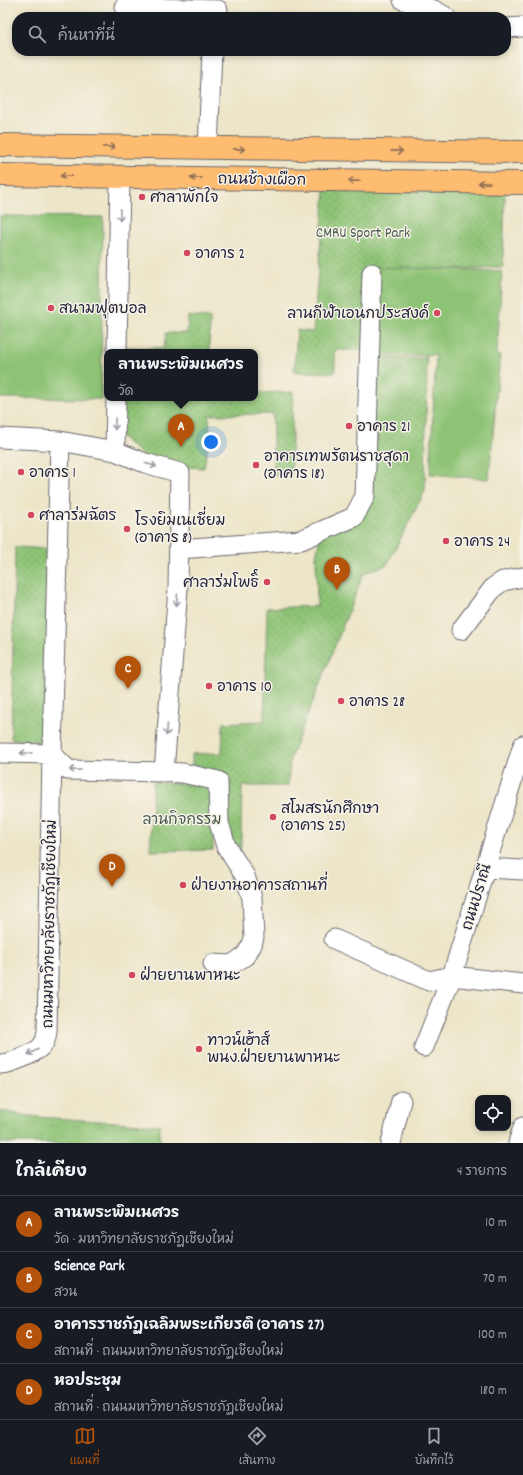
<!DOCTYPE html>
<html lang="th">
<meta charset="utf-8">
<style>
body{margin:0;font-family:Dekko,"Playpen Sans Thai",sans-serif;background:#242831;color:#f1f3f6}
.controls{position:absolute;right:12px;bottom:12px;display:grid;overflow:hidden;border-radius:8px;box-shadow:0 2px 6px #0003}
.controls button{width:36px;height:36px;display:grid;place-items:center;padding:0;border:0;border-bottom:1px solid #363941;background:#171b24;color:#f1f3f6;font:20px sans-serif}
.you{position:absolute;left:211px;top:442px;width:14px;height:14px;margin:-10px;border:3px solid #fff;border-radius:50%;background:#1a73e8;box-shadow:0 0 0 6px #1a73e833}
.badge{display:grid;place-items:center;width:26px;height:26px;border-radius:50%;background:#b45309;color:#fff;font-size:13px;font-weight:700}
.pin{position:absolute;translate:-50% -33px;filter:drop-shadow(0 1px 2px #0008)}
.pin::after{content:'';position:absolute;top:21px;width:14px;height:12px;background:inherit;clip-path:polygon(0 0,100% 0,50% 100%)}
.popup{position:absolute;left:104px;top:349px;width:154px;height:52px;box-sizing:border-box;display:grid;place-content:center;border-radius:8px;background:#171b24;filter:drop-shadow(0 1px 3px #0005);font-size:13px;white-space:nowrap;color:#9ea1a6}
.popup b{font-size:15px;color:#f1f3f6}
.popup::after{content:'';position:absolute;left:50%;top:100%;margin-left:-8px;border:8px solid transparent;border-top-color:#171b24}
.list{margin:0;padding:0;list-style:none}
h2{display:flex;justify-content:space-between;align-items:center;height:52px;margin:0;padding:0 16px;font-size:17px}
h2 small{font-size:13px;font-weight:400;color:#9ea1a6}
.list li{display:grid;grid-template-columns:26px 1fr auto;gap:12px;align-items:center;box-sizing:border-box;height:56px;padding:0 16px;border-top:1px solid #363941}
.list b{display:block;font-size:15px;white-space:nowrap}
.list p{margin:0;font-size:13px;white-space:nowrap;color:#9ea1a6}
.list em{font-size:13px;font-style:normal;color:#9ea1a6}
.icon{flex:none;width:22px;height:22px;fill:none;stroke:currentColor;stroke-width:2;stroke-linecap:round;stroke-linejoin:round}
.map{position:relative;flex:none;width:523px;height:1143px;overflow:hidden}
.search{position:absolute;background:#171b24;box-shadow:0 2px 6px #0003;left:12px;right:12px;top:12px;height:44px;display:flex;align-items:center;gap:10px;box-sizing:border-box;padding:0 14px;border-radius:16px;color:#9ea1a6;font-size:15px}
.sheet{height:276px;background:#171b24}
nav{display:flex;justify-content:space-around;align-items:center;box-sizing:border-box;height:56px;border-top:1px solid #363941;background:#171b24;font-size:11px;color:#9ea1a6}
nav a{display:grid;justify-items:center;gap:2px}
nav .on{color:#b45309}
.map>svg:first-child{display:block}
.grass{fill:url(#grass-tufts);stroke:#587258}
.park{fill:url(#park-dots);stroke:#587258}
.garden{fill:#8dc375;stroke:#587258}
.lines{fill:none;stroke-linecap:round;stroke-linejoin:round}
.minor-casing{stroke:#69666c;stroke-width:21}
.major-casing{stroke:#69666c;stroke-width:24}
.minor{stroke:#fff;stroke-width:19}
.major{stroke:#febc70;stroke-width:22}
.oneway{stroke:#906f56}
.oneway2{stroke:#9c9ca7}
.poi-dot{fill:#d1495b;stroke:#f7f3e8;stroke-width:1.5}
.labels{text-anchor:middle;stroke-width:3;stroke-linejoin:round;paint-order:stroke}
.street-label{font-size:15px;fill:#22223b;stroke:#f7f3e8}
.poi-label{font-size:15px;fill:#22223b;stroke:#f7f3e8;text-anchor:start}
.park-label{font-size:15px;fill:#475a4f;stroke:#f7f3e8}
</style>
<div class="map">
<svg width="523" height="1143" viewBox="0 0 523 1143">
<defs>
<pattern id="grass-tufts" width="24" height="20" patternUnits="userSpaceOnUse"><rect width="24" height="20" fill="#8dc375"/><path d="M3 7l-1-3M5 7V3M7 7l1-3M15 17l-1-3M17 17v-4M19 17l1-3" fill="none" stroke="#79a766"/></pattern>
<pattern id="park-dots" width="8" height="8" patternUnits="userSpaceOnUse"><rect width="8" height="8" fill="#8dc375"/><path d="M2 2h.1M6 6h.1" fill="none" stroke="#79a766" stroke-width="1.8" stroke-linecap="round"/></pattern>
</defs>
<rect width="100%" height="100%" fill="#f7f3e8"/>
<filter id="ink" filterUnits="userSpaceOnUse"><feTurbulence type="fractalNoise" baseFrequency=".025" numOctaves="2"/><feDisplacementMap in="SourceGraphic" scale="8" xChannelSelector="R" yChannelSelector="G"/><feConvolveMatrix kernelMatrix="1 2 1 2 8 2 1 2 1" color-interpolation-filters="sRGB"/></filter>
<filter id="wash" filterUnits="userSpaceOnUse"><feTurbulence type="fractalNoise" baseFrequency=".012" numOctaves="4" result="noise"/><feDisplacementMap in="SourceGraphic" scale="16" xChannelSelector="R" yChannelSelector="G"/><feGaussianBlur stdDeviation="0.9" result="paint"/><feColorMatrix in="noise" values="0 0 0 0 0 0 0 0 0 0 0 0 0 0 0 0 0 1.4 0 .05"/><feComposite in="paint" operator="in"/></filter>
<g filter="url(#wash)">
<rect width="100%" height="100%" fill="#ece5c7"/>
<path class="grass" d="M0 1111 37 1117 160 1125V1143H0Z"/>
<path class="park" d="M325 190 505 192 503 267 372 273 369 350H335V373L294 372 297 330 313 332Z
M188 316 210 318 209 352H123V347L164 348 166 333H187Z
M369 358H427L425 491 387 565 364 573 290 759 288 786H242L241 848 228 838 224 818 226 773 192 770V754L222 753 223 723 264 721 267 608 317 606 316 557 320 536 354 517Z
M293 392 291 475H273V414L209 415 210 432 204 468 183 467 142 455 121 437 122 398H255V393Z
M15 547 54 549 49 742 11 739Z
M153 782 207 785 213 790V850L150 851Z"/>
<path class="garden" d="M0 216 103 217 101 399 0 398Z
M374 267 502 271 497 355H500L489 479 430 474 436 355 373 356Z"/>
</g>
<g filter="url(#ink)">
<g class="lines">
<g class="minor-casing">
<path id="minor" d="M403 0 434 10 446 17
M124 7 218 10
M506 28 523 27
M208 149 212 51
M117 352 120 176
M0 438 60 441 115 451 145 463 180 473 178 588 164 772 68 770 52 754 60 441
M115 451 116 398
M179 549 301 540 354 517 365 496 372 273
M461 630 494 587 503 581 523 577
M0 753 52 754 47 1032C46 1036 46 1041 43 1044 38 1053 10 1064 0 1064
M164 772 183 773 218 781 219 823 226 846 245 876 252 898 254 937 252 945 245 956 231 965 213 964
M485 868 523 870
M334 939 429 981 452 976 523 984
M424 1047 452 976 523 745
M391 1143 401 1101
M518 1143 523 1127"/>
</g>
<g class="major-casing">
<path id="major" d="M0 145 523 152
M0 175 523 183"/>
</g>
<use href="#minor" class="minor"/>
<use href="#major" class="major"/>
</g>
<defs><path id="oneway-shaft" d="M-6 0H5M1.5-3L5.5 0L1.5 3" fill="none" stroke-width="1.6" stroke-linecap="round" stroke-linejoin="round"/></defs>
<g class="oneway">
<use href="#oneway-shaft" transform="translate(109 147) rotate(1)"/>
<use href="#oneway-shaft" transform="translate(239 149) rotate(1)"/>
<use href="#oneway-shaft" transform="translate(397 151) rotate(1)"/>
<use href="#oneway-shaft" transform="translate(66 176) rotate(-179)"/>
<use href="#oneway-shaft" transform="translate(196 178) rotate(-179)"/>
<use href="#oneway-shaft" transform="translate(354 181) rotate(-179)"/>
<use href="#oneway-shaft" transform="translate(484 183) rotate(-179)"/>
</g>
<g class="oneway2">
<use href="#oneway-shaft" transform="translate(120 215) rotate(91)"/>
<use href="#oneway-shaft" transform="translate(115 424) rotate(91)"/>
<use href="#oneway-shaft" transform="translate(151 465) rotate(16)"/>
<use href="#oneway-shaft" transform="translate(177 600) rotate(94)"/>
<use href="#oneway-shaft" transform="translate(167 730) rotate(94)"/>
<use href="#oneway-shaft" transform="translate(26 753) rotate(-180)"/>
<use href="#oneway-shaft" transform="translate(75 770) rotate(-179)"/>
<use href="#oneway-shaft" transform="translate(33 1052) rotate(152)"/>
</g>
</g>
<g class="poi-dot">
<circle cx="142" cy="197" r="4"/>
<circle cx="187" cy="253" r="4"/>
<circle cx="51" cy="308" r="4"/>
<circle cx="437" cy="313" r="4"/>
<circle cx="349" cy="426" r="4"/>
<circle cx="256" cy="465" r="4"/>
<circle cx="21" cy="472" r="4"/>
<circle cx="31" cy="515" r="4"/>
<circle cx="127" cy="529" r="4"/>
<circle cx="446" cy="541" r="4"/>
<circle cx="267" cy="582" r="4"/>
<circle cx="209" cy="686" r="4"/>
<circle cx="341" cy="701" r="4"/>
<circle cx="273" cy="817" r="4"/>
<circle cx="183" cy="885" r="4"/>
<circle cx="132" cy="975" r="4"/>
<circle cx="199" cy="1049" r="4"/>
</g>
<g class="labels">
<g class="street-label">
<text transform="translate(262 179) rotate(1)" y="5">ถนนช้างเผือก</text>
<text transform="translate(476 897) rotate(-73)" y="5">ถนนปราณี</text>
<text transform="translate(49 924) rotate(-89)" y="5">ถนนมหาวิทยาลัยราชภัฏเชียงใหม่</text>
</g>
<g class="poi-label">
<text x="150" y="202">ศาลาพักใจ</text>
<text x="195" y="258">อาคาร 2</text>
<text x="59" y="313">สนามฟุตบอล</text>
<text x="429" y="318" text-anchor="end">ลานกีฬาเอนกประสงค์</text>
<text x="357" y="431">อาคาร 21</text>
<text x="264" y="461">อาคารเทพรัตนราชสุดา<tspan x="264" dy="17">(อาคาร 18)</tspan></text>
<text x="29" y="477">อาคาร 1</text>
<text x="39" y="520">ศาลาร่มฉัตร</text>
<text x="135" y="525">โรงยิมเนเซี่ยม<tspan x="135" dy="17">(อาคาร 8)</tspan></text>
<text x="454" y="546">อาคาร 24</text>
<text x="259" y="587" text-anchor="end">ศาลาร่มโพธิ์</text>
<text x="217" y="691">อาคาร 10</text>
<text x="349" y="706">อาคาร 28</text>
<text x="281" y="813">สโมสรนักศึกษา<tspan x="281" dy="17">(อาคาร 25)</tspan></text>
<text x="191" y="890">ฝ่ายงานอาคารสถานที่</text>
<text x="140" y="980">ฝ่ายยานพาหนะ</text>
<text x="207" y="1045">ทาวน์เฮ้าส์<tspan x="207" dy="17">พนง.ฝ่ายยานพาหนะ</tspan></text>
</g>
<g class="park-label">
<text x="363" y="237">CMRU Sport Park</text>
<text x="182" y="824">ลานกิจกรรม</text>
</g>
</g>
</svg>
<div class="controls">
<button><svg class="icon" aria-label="locate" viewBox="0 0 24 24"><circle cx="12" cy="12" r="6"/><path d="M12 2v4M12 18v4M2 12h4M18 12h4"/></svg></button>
</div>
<div class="you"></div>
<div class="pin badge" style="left:181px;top:447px">A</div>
<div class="popup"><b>ลานพระพิฆเนศวร</b>วัด</div>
<div class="pin badge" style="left:337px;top:590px">B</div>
<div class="pin badge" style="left:128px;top:689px">C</div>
<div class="pin badge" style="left:112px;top:887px">D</div>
<div class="search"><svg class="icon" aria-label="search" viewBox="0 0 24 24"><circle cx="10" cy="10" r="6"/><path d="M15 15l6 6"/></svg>ค้นหาที่นี่</div>
</div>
<section class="sheet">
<h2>ใกล้เคียง<small>4 รายการ</small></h2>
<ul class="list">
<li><span class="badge">A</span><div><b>ลานพระพิฆเนศวร</b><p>วัด · มหาวิทยาลัยราชภัฏเชียงใหม่</p></div><em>10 m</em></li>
<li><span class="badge">B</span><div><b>Science Park</b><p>สวน</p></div><em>70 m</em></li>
<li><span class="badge">C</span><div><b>อาคารราชภัฏเฉลิมพระเกียรติ (อาคาร 27)</b><p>สถานที่ · ถนนมหาวิทยาลัยราชภัฏเชียงใหม่</p></div><em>100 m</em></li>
<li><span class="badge">D</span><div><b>หอประชุม</b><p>สถานที่ · ถนนมหาวิทยาลัยราชภัฏเชียงใหม่</p></div><em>180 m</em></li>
</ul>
</section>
<nav>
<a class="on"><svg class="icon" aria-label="map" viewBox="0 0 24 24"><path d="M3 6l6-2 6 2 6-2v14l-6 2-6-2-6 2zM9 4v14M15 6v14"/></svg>แผนที่</a>
<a><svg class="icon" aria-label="directions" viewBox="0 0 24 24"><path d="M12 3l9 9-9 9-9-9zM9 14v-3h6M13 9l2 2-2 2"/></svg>เส้นทาง</a>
<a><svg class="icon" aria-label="saved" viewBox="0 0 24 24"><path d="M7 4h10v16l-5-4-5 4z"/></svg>บันทึกไว้</a>
</nav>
